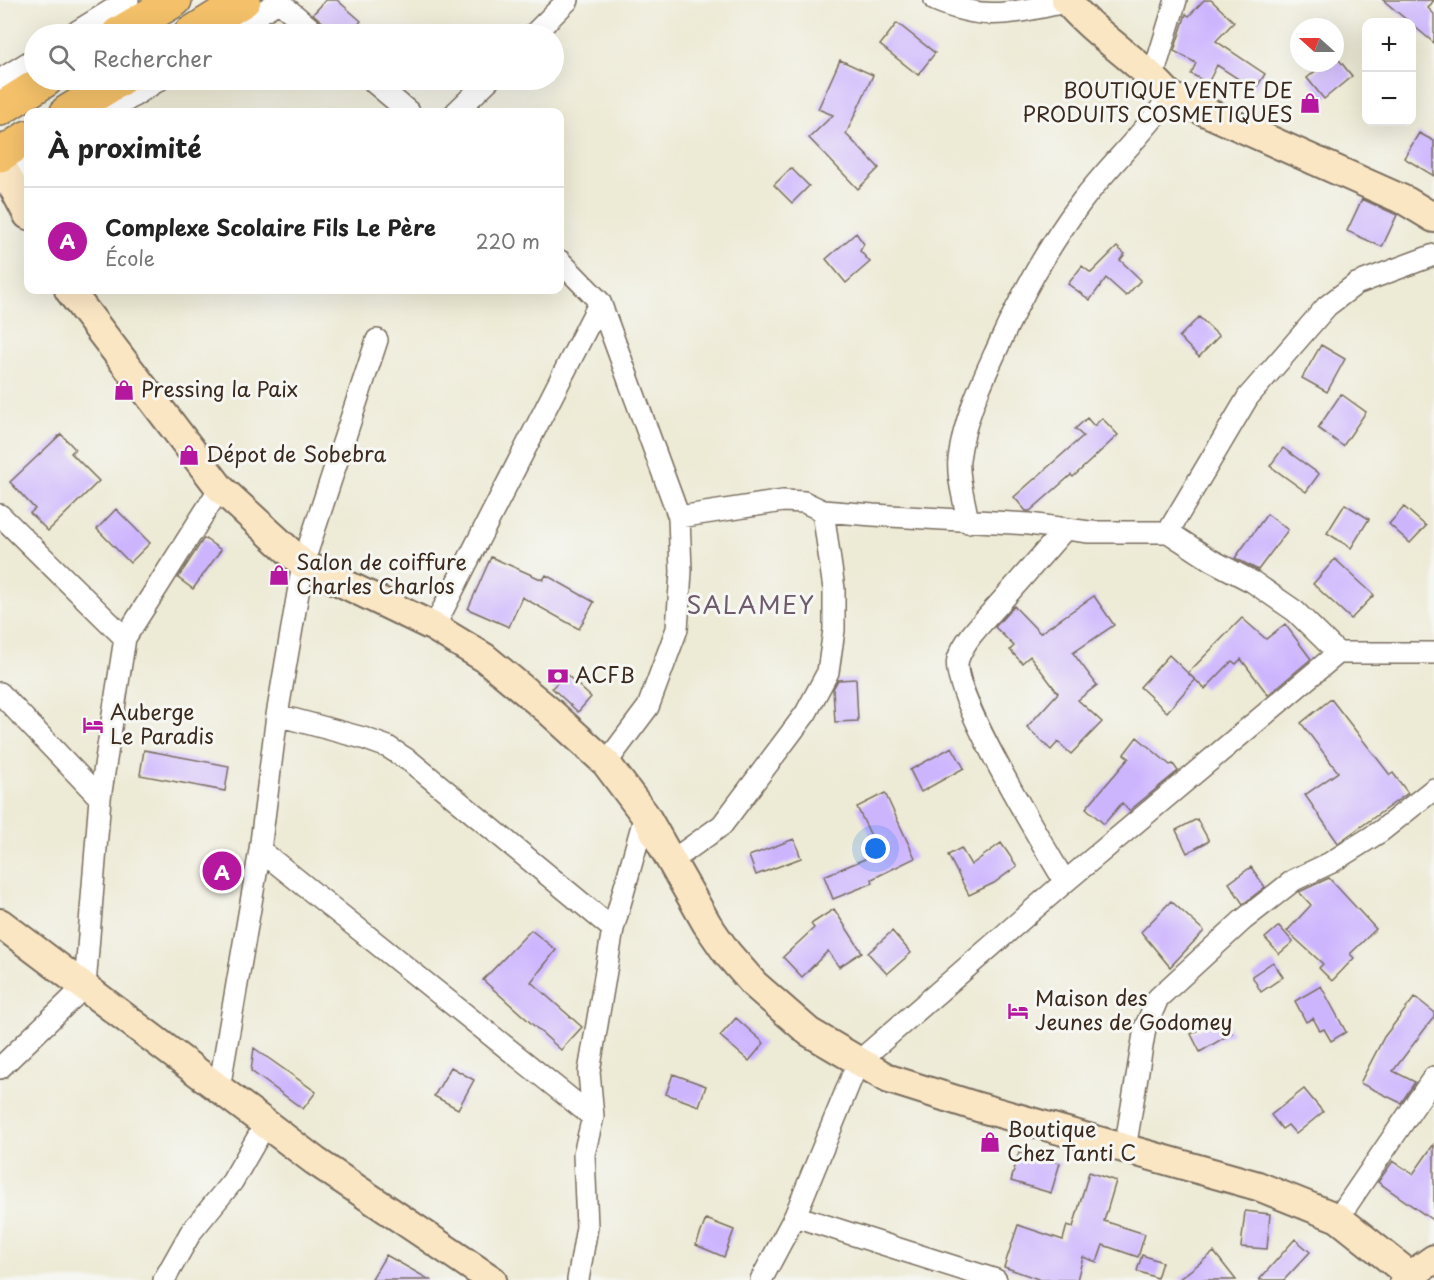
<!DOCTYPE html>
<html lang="fr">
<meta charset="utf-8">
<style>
body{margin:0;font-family:"Playpen Sans",sans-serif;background:#f6f6f6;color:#222}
.controls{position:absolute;right:18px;top:18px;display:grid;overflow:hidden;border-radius:12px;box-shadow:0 6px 24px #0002}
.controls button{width:54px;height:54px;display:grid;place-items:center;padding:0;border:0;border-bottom:2px solid #e0e0e0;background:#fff;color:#222;font:30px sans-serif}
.compass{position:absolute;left:1290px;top:18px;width:54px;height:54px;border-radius:50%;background:#fff;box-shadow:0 6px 24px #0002;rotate:291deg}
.you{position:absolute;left:876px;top:849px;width:21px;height:21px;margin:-15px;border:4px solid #fff;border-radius:50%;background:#1a73e8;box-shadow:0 0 0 9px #1a73e833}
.badge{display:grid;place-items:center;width:39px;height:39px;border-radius:50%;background:#b5179e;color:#fff;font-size:20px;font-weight:700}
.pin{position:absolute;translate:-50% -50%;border:3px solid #fff;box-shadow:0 2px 6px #0006}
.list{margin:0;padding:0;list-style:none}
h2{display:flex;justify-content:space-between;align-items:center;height:78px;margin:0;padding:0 24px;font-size:26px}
h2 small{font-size:20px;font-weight:400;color:#767676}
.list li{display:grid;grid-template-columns:39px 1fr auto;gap:18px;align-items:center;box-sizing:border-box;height:108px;padding:0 24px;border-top:2px solid #e0e0e0}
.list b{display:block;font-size:22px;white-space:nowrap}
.list p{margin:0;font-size:20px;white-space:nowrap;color:#767676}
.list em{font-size:20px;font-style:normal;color:#767676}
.icon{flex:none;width:33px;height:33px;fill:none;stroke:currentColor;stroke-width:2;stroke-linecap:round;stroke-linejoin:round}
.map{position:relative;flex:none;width:1434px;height:1280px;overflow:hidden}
.search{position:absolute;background:#fff;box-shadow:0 6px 24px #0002;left:24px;top:24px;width:540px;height:66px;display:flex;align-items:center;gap:15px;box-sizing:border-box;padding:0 21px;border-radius:33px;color:#767676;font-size:22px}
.panel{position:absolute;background:#fff;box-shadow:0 6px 24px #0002;left:24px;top:108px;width:540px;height:186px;border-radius:12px}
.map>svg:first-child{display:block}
.building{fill:#cdb5fe}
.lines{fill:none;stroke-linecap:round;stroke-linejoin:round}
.street-casing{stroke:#796d5e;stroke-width:24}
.secondary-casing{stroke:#796d5e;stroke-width:32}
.highway-casing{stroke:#796d5e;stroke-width:36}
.street{stroke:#fff;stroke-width:21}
.secondary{stroke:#fbe6c4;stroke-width:28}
.highway{stroke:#f4c16b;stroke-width:33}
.labels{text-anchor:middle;stroke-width:6;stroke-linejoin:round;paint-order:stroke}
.poi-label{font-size:21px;fill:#3b2a1e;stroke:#f6f6f2;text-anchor:start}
.quarter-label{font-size:24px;letter-spacing:1.5px;fill:#6e5b6c;stroke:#f6f6f2}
</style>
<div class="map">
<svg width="1434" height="1280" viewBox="0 0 1434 1280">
<rect width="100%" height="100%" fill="#f6f6f2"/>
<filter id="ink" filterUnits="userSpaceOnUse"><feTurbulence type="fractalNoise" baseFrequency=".0167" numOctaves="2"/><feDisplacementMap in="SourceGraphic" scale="12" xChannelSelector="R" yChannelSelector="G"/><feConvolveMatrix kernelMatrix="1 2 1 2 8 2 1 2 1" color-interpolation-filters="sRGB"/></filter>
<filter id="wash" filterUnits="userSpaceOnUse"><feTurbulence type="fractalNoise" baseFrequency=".008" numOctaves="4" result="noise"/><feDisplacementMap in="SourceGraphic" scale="24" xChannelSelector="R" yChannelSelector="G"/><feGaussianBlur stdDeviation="1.35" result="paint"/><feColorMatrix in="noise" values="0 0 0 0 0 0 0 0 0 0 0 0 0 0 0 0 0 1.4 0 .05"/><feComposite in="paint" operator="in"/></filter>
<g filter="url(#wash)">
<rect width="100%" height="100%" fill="#edead5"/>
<g id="blocks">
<path class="building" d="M326 0H337L361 21 350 34H329L326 25 313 14Z
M1204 0H1211L1234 22 1216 41 1265 74 1255 90 1217 65 1208 83 1191 74 1196 63 1174 51 1186 14 1189 16Z
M1383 0H1434L1428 8 1434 14V43Z
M897 23 935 53 918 75 880 45Z
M1335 55 1352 76 1324 99 1307 78 1325 63H1335Z
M840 60 873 75 846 134 879 168 858 189 809 138 833 115 818 109Z
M1419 133 1434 141V176L1404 158Z
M791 168 809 186 792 203 774 185Z
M1362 199 1397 215 1382 247 1347 231Z
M856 233 864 244 860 251 870 262 846 283 826 259Z
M1117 247 1125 254 1120 260 1141 280 1126 296 1106 278 1090 300 1068 284 1082 266 1091 273Z
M1199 317 1219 336 1199 357 1179 337Z
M1321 345 1345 359 1327 392 1302 378Z
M1341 394 1366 412 1343 446 1318 428Z
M1087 418 1094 426 1102 418 1118 435 1073 477 1071 475 1030 511H1026L1014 497 1083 436 1075 429Z
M61 434 75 449 71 453 99 481 48 531 30 513 35 509 10 482Z
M1283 448 1319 474 1306 492 1270 466Z
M1345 504 1369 519 1351 548 1327 533Z
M1404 507 1426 526 1410 543 1389 524Z
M116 509 150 543 130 563 97 529Z
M1267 514 1288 530 1258 570 1235 558Z
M204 538 221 550 193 589 178 578Z
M491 557 543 580 546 575 594 602 579 629 522 597 509 627 468 609Z
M1335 559 1374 595 1351 619 1313 584Z
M1094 596 1114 625 1073 653 1097 685 1078 700 1102 722 1071 754 1058 742 1051 750 1027 727 1058 693 1030 656 1022 663 1010 650 1014 646 995 627 1014 606 1040 633Z
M1242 618 1266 639 1285 624 1311 659 1268 695 1241 659 1236 664 1232 661 1205 689 1188 673Z
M1169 655 1195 680 1167 712 1140 687Z
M566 674 591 697 578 712 552 688Z
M856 679 858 721 835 722 833 689 838 680Z
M1331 699 1390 775 1393 773 1408 793 1338 843 1305 795 1338 772 1301 723Z
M1137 737 1170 765 1173 764 1178 771 1129 811 1122 803 1104 824 1086 808 1129 758 1124 754Z
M952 747 964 768 921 792 910 770Z
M144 750 229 766 225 791 140 775Z
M885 793 915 858 872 879 873 883 833 899 824 876 865 859 864 856 878 850 857 807Z
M1197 819 1209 841 1187 853 1176 830Z
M794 839 801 858 756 875 749 856Z
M1001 843 1017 866 994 883 969 895 948 855 961 848 971 865Z
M1251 867 1265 887 1243 904 1229 883Z
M1329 878 1376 929 1350 954 1354 958 1332 981 1319 968 1323 964 1287 931 1311 905 1299 892Z
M1171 901 1204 931 1170 967 1141 932Z
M834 909 862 952 839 967 828 951 802 977 783 957 814 928 811 924Z
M1279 926 1293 942 1279 954 1265 938Z
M531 930 556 950 531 982 582 1027 561 1050 483 980Z
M892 931 911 953 887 974 868 953Z
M1273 962 1283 977 1261 992 1252 976Z
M1321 986 1346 1032 1331 1041 1324 1029 1320 1031 1313 1018 1306 1022 1295 1001Z
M1415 997 1434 1012V1017L1393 1071 1415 1082 1401 1103 1360 1083 1384 1037Z
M1223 1015 1232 1033 1200 1052 1191 1034Z
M736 1018 764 1043 749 1061 720 1036Z
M254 1048 316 1092 303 1109 251 1071Z
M451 1067 474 1080 458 1109 434 1096Z
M673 1074 706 1086 699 1106 666 1094Z
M1304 1089 1323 1112 1296 1134 1288 1125 1282 1129 1271 1115Z
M1434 1144V1221L1378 1182 1393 1161 1413 1174Z
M1019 1152 1060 1163 1051 1193 1011 1181Z
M1089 1172 1116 1181 1104 1221 1145 1234 1138 1257 1103 1245 1097 1262 1083 1257 1077 1280H1041L1004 1267 1018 1225 1063 1240 1067 1225 1073 1227Z
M1245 1211 1270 1214 1267 1249 1241 1247Z
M706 1219 734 1230 724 1257 696 1245Z
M1295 1239 1310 1252 1284 1280H1259Z
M1214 1252 1236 1280H1178Z
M386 1255 430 1280H371Z
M1142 1255 1162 1262 1157 1278 1137 1271Z"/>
</g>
</g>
<g filter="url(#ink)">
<use href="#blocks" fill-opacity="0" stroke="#796d5e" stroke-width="1.5"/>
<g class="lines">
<g class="street-casing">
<path id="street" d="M935 0C988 23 1013 12 1067 2
M278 1 317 34
M73 34 128 0
M228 34 281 0
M534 34 568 0
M1153 76 1176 0
M0 80 34 59
M371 80 409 112
M108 112 159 80
M456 112 489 80
M0 183 28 165
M560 261 600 302 679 517 681 572 677 629 648 707 606 763
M0 515 125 638
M679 517 783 501 804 502 823 511 873 515 1029 524 1089 532H1168L1211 560 1253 582 1295 611 1338 653
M968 522C965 502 957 478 959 459 964 420 980 386 996 351 1021 296 1046 249 1082 201 1110 164 1144 134 1170 96
M1065 529C1043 554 1021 579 999 604 985 620 965 638 958 659 948 689 1045 848 1065 882
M1168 532 1248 397 1327 306 1356 284 1434 255
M434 627 600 302
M0 693 100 798
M277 715 363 738 388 747 411 762 613 929
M260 850 593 1117
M673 860 722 825 806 713 828 672 834 630V589L823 511
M0 1068 85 986 100 798 125 638 220 488
M219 1089 260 850 277 715 303 564 377 340
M1125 1149 1145 1028 1158 998 1243 920 1294 880 1330 863 1381 831 1434 789
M795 1216 996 1280
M1338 1218 1434 1077
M164 1280 191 1232 232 1182 265 1125
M578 1280 587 1227 584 1154 593 1117 589 1072 613 929 645 815
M761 1280 795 1216 858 1062 1065 882 1338 653H1434"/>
</g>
<g class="secondary-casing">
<path id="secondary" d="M1066 0C1096 36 1139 60 1170 96L1406 201 1434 218
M0 162 28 215
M69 290 220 488 303 564 434 627 485 658 548 710 606 763 645 815 707 924 727 953 754 984 809 1032 889 1079 978 1107 1258 1186 1338 1218 1411 1276
M0 923 315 1161 492 1280
M1404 1280 1434 1259"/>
</g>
<g class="highway-casing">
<path id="highway" d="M118 34 175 0
M190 34 244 0
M0 109 46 80
M67 112 119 80
M0 155 28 137"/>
</g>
<use href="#street" class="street"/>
<use href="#secondary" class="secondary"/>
<use href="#highway" class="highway"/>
</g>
</g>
<defs>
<g id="shop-bare" transform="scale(1.62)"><path d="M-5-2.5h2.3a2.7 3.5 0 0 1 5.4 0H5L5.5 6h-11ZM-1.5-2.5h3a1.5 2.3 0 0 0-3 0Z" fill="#b5179e" stroke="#f6f6f2" stroke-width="2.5" paint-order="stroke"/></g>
<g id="bank-bare" transform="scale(1.62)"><path d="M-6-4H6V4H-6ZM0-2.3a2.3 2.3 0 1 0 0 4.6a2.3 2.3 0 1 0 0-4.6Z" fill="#b5179e" stroke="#f6f6f2" stroke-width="2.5" paint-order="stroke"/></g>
<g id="hotel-bare" transform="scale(1.62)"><path d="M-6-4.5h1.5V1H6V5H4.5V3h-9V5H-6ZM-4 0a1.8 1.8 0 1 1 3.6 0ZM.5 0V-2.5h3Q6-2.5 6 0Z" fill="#b5179e" stroke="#f6f6f2" stroke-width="2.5" paint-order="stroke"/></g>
</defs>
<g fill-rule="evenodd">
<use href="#shop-bare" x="1310" y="103"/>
<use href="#shop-bare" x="124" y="390"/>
<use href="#shop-bare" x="189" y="455"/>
<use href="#shop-bare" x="279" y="575"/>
<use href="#bank-bare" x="558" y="676"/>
<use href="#hotel-bare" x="93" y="725"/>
<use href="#hotel-bare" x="1018" y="1011"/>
<use href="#shop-bare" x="990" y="1142"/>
</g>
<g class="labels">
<g class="poi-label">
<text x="1293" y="98" text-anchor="end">BOUTIQUE VENTE DE<tspan x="1293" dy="24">PRODUITS COSMETIQUES</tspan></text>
<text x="141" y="397">Pressing la Paix</text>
<text x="206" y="462">Dépot de Sobebra</text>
<text x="296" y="570">Salon de coiffure<tspan x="296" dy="24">Charles Charlos</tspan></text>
<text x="575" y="683">ACFB</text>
<text x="110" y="720">Auberge<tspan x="110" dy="24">Le Paradis</tspan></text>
<text x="1035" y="1006">Maison des<tspan x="1035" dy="24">Jeunes de Godomey</tspan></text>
<text x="1007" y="1137">Boutique<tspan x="1007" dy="24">Chez Tanti C</tspan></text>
</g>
<g class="quarter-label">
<text x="751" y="614">SALAMEY</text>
</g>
</g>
</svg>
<div class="controls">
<button>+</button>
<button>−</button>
</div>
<svg class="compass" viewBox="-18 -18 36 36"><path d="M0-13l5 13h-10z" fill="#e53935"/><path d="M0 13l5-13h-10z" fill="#767676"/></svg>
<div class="you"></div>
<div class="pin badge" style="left:222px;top:871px">A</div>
<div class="search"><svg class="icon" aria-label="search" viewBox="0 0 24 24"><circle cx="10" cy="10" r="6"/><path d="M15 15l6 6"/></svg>Rechercher</div>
<section class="panel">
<h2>À proximité<small></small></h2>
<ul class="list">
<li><span class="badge">A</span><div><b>Complexe Scolaire Fils Le Père</b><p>École</p></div><em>220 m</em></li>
</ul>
</section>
</div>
